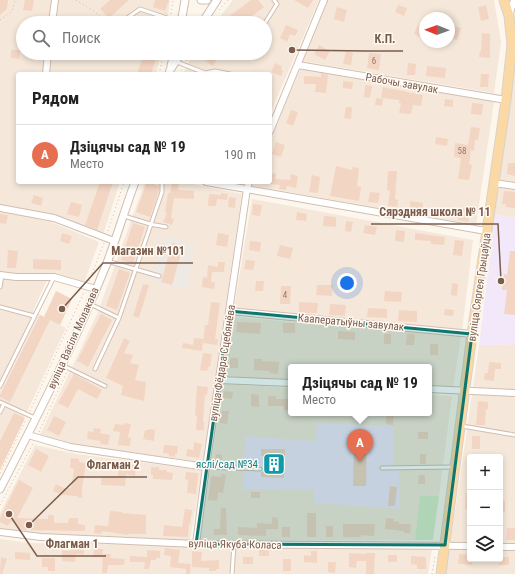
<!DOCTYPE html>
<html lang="ru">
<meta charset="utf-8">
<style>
body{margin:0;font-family:"Roboto Condensed",sans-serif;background:#f2f2f2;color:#222}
.controls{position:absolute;right:12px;bottom:12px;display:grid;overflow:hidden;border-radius:4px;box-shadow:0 2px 6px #0003}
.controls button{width:36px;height:36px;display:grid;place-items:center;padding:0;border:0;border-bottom:1px solid #e0e0e0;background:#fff;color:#222;font:20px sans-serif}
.compass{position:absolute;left:419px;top:12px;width:36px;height:36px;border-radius:50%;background:#fff;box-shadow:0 2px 6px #0003;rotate:271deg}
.you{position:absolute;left:347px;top:283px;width:14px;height:14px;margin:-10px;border:3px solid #fff;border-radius:50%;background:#1a73e8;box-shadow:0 0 0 6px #1a73e833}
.badge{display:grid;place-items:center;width:26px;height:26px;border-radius:50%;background:#e76f51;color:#fff;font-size:13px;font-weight:700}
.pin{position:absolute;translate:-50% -33px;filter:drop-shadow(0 1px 2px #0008)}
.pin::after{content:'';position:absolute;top:21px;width:14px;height:12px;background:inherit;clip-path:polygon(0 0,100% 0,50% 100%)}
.popup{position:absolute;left:288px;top:364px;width:144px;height:52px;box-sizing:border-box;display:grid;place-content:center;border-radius:4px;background:#fff;filter:drop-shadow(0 1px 3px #0005);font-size:13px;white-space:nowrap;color:#767676}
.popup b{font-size:15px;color:#222}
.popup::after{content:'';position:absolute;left:50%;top:100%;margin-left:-8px;border:8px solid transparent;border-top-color:#fff}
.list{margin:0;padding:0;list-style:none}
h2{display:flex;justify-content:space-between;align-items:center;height:52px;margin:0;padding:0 16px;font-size:17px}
h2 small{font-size:13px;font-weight:400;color:#767676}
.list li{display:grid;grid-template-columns:26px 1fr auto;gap:12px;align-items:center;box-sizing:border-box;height:60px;padding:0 16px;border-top:1px solid #e0e0e0}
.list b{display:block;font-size:15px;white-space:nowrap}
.list p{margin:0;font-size:13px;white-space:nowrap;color:#767676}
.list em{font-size:13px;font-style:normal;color:#767676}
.icon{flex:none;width:22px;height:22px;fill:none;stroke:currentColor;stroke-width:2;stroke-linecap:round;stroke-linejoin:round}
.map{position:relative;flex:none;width:515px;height:574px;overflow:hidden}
.search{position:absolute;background:#fff;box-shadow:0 2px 6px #0003;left:16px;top:16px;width:256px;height:44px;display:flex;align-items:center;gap:10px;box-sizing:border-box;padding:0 14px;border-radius:22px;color:#767676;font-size:15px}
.panel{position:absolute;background:#fff;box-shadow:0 2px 6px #0003;left:16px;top:72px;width:256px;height:112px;border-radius:4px}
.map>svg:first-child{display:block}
.residential{fill:#f5e8da;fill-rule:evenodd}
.industrial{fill:#efe9e4}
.education{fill:#f3e8fa}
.green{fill:#d8ecc9}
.building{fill:#f3d5c3}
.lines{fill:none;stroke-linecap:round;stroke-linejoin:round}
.service-casing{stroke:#d1beb0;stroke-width:5}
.minor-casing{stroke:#d1beb0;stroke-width:8}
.tertiary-casing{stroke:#d1beb0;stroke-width:9}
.primary-casing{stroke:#dad1cd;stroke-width:11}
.path{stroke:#d9b8a5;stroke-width:1;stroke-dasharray:1 3;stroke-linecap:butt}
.service{stroke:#fff;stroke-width:3}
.minor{stroke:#fff;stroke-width:6}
.tertiary{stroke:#fff;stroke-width:7}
.primary{stroke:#fbd9a5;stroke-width:9}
.marked{fill:#0f766e;fill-opacity:0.2;stroke:#0f766e;stroke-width:3;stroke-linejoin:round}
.labels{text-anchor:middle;stroke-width:3;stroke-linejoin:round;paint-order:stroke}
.number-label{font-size:9px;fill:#987a6a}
.street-label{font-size:11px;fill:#7a5c4d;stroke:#fffaf3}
.culture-label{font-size:11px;fill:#0d838f;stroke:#fffaf3;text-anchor:end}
.leader{fill:none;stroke:#7a5c4d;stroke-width:1.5}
.callout-dot{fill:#7a5c4d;stroke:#fffaf3;stroke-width:1.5}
.callout-label{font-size:12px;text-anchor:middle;font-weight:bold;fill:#7a5c4d;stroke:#fffaf3;stroke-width:3;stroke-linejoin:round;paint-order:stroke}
</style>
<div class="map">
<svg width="515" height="574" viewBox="0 0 515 574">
<rect width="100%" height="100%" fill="#fdf6ec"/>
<path class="residential" d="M0 0H52L49 23H23V53H46L43 74H18V182H120L103 235 55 215 0 207Z
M57 0H170L167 23H55Z
M233 0H319L270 114V74H183L193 53H265V23H215Z
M326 0H494L501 42 494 93 302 61ZM425 18H449V42H425Z
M52 53H161L156 74H50Z
M515 55V218L495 215Z
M301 68 494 102 476 225 250 185 251 182H270V139Z
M145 182H182L242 194 203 462 78 445 39 437 98 312Z
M252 199 473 240 462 331 234 308Z
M0 211 51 222 99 242 84 283 49 273 14 274 0 272Z
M0 277 47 280 33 311 66 328 0 470Z
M233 317 461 336 453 388 429 386V367H291V380L223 376Z
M515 344V574H446L479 345ZM470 457H500V559H470Z
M223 384 291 388V413H429V395L452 396 439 496 420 497 415 540 200 541Z
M35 445 76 454 202 470 190 541 50 535 9 531 0 529V513Z
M0 539 29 543 432 549 428 574H0Z"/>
<path class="industrial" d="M165 236 186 240V244L194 245 189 282 187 289H181L155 282 148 277 151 270 154 268Z"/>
<path class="education" d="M495 215 515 218V344L479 345Z
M317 423 394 426 393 469H399L400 509 314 503V489L243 490 245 436 315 441Z"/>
<path class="green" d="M420 496H439L433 540H415Z"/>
<path class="building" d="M0 0H8L7 9 0 15Z
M25 0H34L32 11 23 10Z
M110 0H129L109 18 100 9Z
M155 0H169L165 11 153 7Z
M251 0H258L264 7 243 23H220Z
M294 0H313L308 8Z
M398 5 407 8 404 16 395 12Z
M486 5 489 19 481 21 478 7Z
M337 7 347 10 344 22 334 19Z
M286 25 298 30 295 36 290 34 287 42 280 38Z
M418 25 424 27 420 37 414 34Z
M454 26 461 28 457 40 450 38Z
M482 33 490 34V58L479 57 480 51H481Z
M290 44 297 47 293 55 287 52Z
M319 45 330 51 325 60 314 54Z
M11 50H20L19 59 11 58Z
M346 51 353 53 351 65 343 64Z
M144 53H158L151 74H137Z
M193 53H221L213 66Z
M369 53 381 54 379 70 367 68Z
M275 63 282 66 281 70 283 71 281 76 271 72Z
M408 63 416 64 415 75H407Z
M427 66 446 68 445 78 426 76Z
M321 73 328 75 326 93 315 92 316 84H304V76L321 77Z
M481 74H489L488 87H480Z
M343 81 353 82 352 89 343 88Z
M365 85 372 86 370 98 364 97Z
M383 87 423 95 421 106 413 105 411 114 399 113 401 103H399V100L381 98Z
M376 98 383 99 382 106 375 105Z
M445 99 453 100V107L444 106Z
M472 103 483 104 482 115 471 114Z
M346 107H352L351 119 344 118Z
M291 110 298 112 293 126 286 123Z
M471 127 480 128 478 140H475L474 151 471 150 469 164 472 165 469 180 458 179 461 158 454 157 455 143 468 145Z
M436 137 448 139 447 146 435 144Z
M276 142 285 145 281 157 272 154Z
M508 163H515V176L507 174Z
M336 166 352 170 353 167 359 168 357 186 361 187 359 201 330 196Z
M388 171H397L395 199 398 200 397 207 388 206 390 191 387 190Z
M270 173 276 174 275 179 290 180 291 174 298 176 296 188 287 186 286 190 279 189 280 185 270 184Z
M312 175 320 177 318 193 309 192Z
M100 182H113L97 230 85 225Z
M147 182 159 186V190L150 217 136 212Z
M172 182 179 183 178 190 194 191V199L174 198 171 218 174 219 172 225 163 222 167 213H165L168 193H170Z
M504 191 515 192V208L506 207V204H502Z
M370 192 380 193 378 203 368 202Z
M221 193 228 194 227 200 217 199 216 206H208L209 194 221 195Z
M34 195 43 198 41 206 31 203Z
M229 197 236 198 235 208 228 207Z
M410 201 423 203 422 210 410 209Z
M71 202 82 205 79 217 67 214Z
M253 204 262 205 260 216 252 215Z
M450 208 459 210 460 208 470 209 468 222 458 220V218L449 216Z
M297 212 307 214 306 221 296 220Z
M0 214 8 215 6 224 0 223Z
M324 216 336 217V227L323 226Z
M346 221 353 222 351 232 345 231Z
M133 223 145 227 133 264 121 260Z
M365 225 377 227 375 235 363 233Z
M396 230 405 231 404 242 395 241Z
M62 233 72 236 69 244 60 241Z
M218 233 229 235 227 247 216 245Z
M415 233 445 237 444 245 431 244V241L415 240Z
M455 240 464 241 462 256 453 255Z
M250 241 261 242 260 252 249 250Z
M172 243 177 244 176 249 182 250 172 285 161 282Z
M280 245 293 248 290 259 277 256Z
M8 250 18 251 16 268H7Z
M510 251H515V315L504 314 507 290H502L504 274 507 275Z
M33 259 61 260V270L33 269Z
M246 260 255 261 253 270 244 269Z
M218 262H225L224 272H212L211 282H215L214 289 202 287 203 277 207 278 208 265 218 267Z
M119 269 130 273 117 310 106 306Z
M256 281H264L263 291H255Z
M452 283 458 284 457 296 451 295Z
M143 284 149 285 139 318 133 316Z
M317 285H333L332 296 316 295Z
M281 286H291L290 304H280Z
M56 291 72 299 60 325 50 320 10 402 0 397V395L40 315 44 317Z
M385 291 402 292 401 302 384 301Z
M211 302 220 303 215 339H218L217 345 203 343 205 325H208Z
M299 302 318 303 317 313H299Z
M330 304 346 305 345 316 329 315Z
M368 308 387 309V318L367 317Z
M445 309 454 310 453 316 444 315Z
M399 310 417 311V322L398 321Z
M101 314 112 320 88 367 77 361Z
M237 322 261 323 260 334 236 332Z
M283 323H295V333H283Z
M338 331 355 332V340L338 339Z
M384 334H391V344H384Z
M407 334H415L414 345H406Z
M124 338 130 341 124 353 133 355 130 363 139 365 135 380 146 382 144 401 121 395 123 386 106 378Z
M194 338 203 339 202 351 182 348 183 343 193 345Z
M430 344H438V355H430Z
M203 353 212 354 210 367H208L207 371 200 370Z
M230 358H238V368H230Z
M254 359H262V361L279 362 278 374 270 373V371L254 370Z
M489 362 501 363V369H495L494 381 484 380 485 373H488Z
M74 374 102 390 97 399 78 389 68 408 58 403Z
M197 386 208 387 207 395 205 394 203 422H204V430H196L197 416H195Z
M224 391 233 392 232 399 223 398Z
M251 394 259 395V407L251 406Z
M268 396H276V399H291V410H284V406H268Z
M478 401 488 402V409H486L485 425H476Z
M222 411H229L227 424 220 423Z
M14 413 25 418 0 470V441Z
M386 413H394L393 425 386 424Z
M54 416 66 422 59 436 47 430Z
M124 423 131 424 128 437 131 438 130 446 118 445 120 432 113 431 115 424 124 425Z
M94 428 101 429 100 433 110 435 108 445 100 444 101 441 87 439 88 431 93 432Z
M149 429 155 430 154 441 143 439 145 430H149Z
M418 432H428V439H418Z
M472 436H480V449H472Z
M354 438H367L366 486H353Z
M194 442 202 444 199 458 186 456 187 449 193 450Z
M164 445 178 446 177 454H175V457L169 456V454L163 453Z
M36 449 49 456 41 472 28 465Z
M261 449H285V456H283L282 471H284V478L261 477V472L265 471 266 456H261Z
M216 454 222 455 221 465 215 464Z
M420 454H426V464H420Z
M71 458 79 459V462L86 463 82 489V498L77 497V496L63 495 53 491 56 484 64 488H71L74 469 70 468Z
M130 464 136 465 135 476 126 474 125 486 101 485 102 476H118L119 468 129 469Z
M151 467H159V470H167V472L173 473 172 480 153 479V475H151Z
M186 472 198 473 196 494 187 493 188 480 185 479Z
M221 474 226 475 223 493 218 492 217 501 208 500 211 476 221 477Z
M419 475H425V484H418Z
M19 480 33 488 17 518 48 519V515H54V523H68L69 518H78V524L85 525V531L23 530H18V525L11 521 8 526 0 522V518Z
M390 486 397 487 395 506H388Z
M251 492H260V498H251Z
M466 493H470V509H465Z
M500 500 505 501V512H500Z
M221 508H226L227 535H214V529H220Z
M185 509 192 510 190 524H189L188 537 163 536 164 525 182 527Z
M110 511 122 512V513L146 515V534H128V535L102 531 101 534 94 533 95 525 108 526Z
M307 513H316V537H307Z
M272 517 278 518V529H266V536L238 535V527L257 528V523L272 524Z
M386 518 394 519 393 521 399 522V524H411L410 533H404V531L385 529Z
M343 524H375L374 536 361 535V537H343Z
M326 526H333V537H326Z
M282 527H290V537H282Z
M507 528H515V540H506Z
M71 545 84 546V555L76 554 75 562 62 561V550L70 551Z
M165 548 180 550 178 563 191 564 190 574H186V569L170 567 171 556 164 555Z
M94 549H103L102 557H93Z
M259 549H269V556H259Z
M147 550 160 551V558H156V560H151L149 569H144L145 562H130V556L147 557Z
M192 551 202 552 201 561 219 560V569H216V571H209V568L192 567Z
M311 551H317V563L304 562V555L311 556Z
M15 552 30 553V560L15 559Z
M349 553 365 554V553H375L374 574H366V561H357L356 568 349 567Z
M103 554H111L110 558 125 559 124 565H108L107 573H102Z
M459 554 470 555V559H472V565L458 564Z
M388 555H397V562H388Z
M411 556 426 557V569H417V565L411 564Z
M1 557 7 559 2 574H0Z
M243 557H253V564H243Z
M500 557H509V565H499Z
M42 558H55V571H48V567H42Z
M283 559H291V571H283Z
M328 562H336L335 573 328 572Z"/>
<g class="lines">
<g class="service-casing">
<path id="service" d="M120 23 140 9 170 19 180 20
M265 23 277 4 274 0
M177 62 205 73V74
M205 73 215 71 230 74
M124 216 150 224 166 227
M107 261 159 276
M0 287 2 275
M90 304 119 318
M0 307 34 316
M62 365 105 386
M95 369 119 318 162 192V182
M0 386 54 277
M0 402 35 418
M0 412 4 404
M462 426 515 435
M206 467 260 469
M382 468 453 467
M232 574 234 544"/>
</g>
<g class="minor-casing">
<path id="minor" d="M509 16 514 0
M52 23 55 0
M298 65 506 100
M46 74 48 53
M270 131 324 0
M206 182 486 231
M494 183 515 186
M0 208 54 218 114 241
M0 275 16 277H54L96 289
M229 311 472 334
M219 380 291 383
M429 389 515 393
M28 435 70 447 206 467
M0 532 41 537 196 544 470 546
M196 544 206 467 247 189 249 182
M500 547H515"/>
</g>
<g class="tertiary-casing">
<path id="tertiary" d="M201 0H207
M182 21 199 23
M181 23 185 0
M202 23 217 0
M171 66 174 53
M169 74 170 70 181 53
M0 489C38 415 76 340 107 263 117 236 125 209 135 182"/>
</g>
<g class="primary-casing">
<path id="primary" d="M441 574 472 334 506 100 512 45 509 16 504 0"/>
</g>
<path class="path" d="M76 0 95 12 107 23
M219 10 228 0
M171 14 173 0
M0 20 12 11 15 0
M186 61 191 53
M159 74 164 53
M180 74 182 69
M108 231 124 182
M89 281 104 243
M30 411 84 292
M39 432 67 372
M0 473 26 419
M0 505 34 442
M432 574 435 557"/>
<use href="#service" class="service"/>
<use href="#minor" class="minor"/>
<use href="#tertiary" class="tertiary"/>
<use href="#primary" class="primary"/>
</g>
<path class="marked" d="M229 311 472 334 445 545 196 544Z"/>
<defs>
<g id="building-square" transform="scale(1.15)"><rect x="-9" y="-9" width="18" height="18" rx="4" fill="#0f9aa8" stroke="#fffaf3"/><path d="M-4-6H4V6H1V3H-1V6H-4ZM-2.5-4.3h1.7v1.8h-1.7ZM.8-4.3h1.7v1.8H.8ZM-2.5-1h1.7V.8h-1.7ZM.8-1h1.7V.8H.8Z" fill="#fff"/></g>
</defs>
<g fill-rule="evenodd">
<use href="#building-square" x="274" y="464"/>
</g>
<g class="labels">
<g class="number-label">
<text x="374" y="64">6</text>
<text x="462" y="154">58</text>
<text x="285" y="298">4</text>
</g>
<g class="street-label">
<text transform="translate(402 83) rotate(10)" y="4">Рабочы завулак</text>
<text transform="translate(479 287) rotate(-82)" y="4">вуліца Сяргея Грыцаўца</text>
<text transform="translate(351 322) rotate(5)" y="4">Кааператыўны завулак</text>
<text transform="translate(73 338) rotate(-66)" y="4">вуліца Васіля Молакава</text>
<text transform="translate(222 363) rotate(-81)" y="4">вуліца Фёдара Сцебянёва</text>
<text transform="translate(235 544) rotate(1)" y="4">вуліца Якуба Коласа</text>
</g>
<g class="culture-label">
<text x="258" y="468">яслі/сад №34</text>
</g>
</g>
<path class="leader" d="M292 50L366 51H403M501 281L498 224H371M62 309L103 263H193M29 525L78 477H147M9 514L37 556H106"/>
<g class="callout-dot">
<circle cx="292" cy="50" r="4"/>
<circle cx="501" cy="281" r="4"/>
<circle cx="62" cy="309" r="4"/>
<circle cx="29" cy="525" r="4"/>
<circle cx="9" cy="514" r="4"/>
</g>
<g class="callout-label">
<text x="385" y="43">К.П.</text>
<text x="435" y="216">Сярэдняя школа № 11</text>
<text x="148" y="255">Магазин №101</text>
<text x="113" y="469">Флагман 2</text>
<text x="72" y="548">Флагман 1</text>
</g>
</svg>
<div class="controls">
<button>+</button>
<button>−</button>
<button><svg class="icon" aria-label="layers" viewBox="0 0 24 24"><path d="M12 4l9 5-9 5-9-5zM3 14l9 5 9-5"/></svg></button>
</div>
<svg class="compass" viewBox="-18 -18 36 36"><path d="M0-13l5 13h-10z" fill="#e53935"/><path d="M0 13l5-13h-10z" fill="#767676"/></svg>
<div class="you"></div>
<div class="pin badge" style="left:360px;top:462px">A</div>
<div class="popup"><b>Дзіцячы сад № 19</b>Место</div>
<div class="search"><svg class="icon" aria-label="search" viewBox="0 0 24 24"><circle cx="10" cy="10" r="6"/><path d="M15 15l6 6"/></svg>Поиск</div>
<section class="panel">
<h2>Рядом<small></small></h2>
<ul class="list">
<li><span class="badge">A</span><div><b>Дзіцячы сад № 19</b><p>Место</p></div><em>190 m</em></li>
</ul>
</section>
</div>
